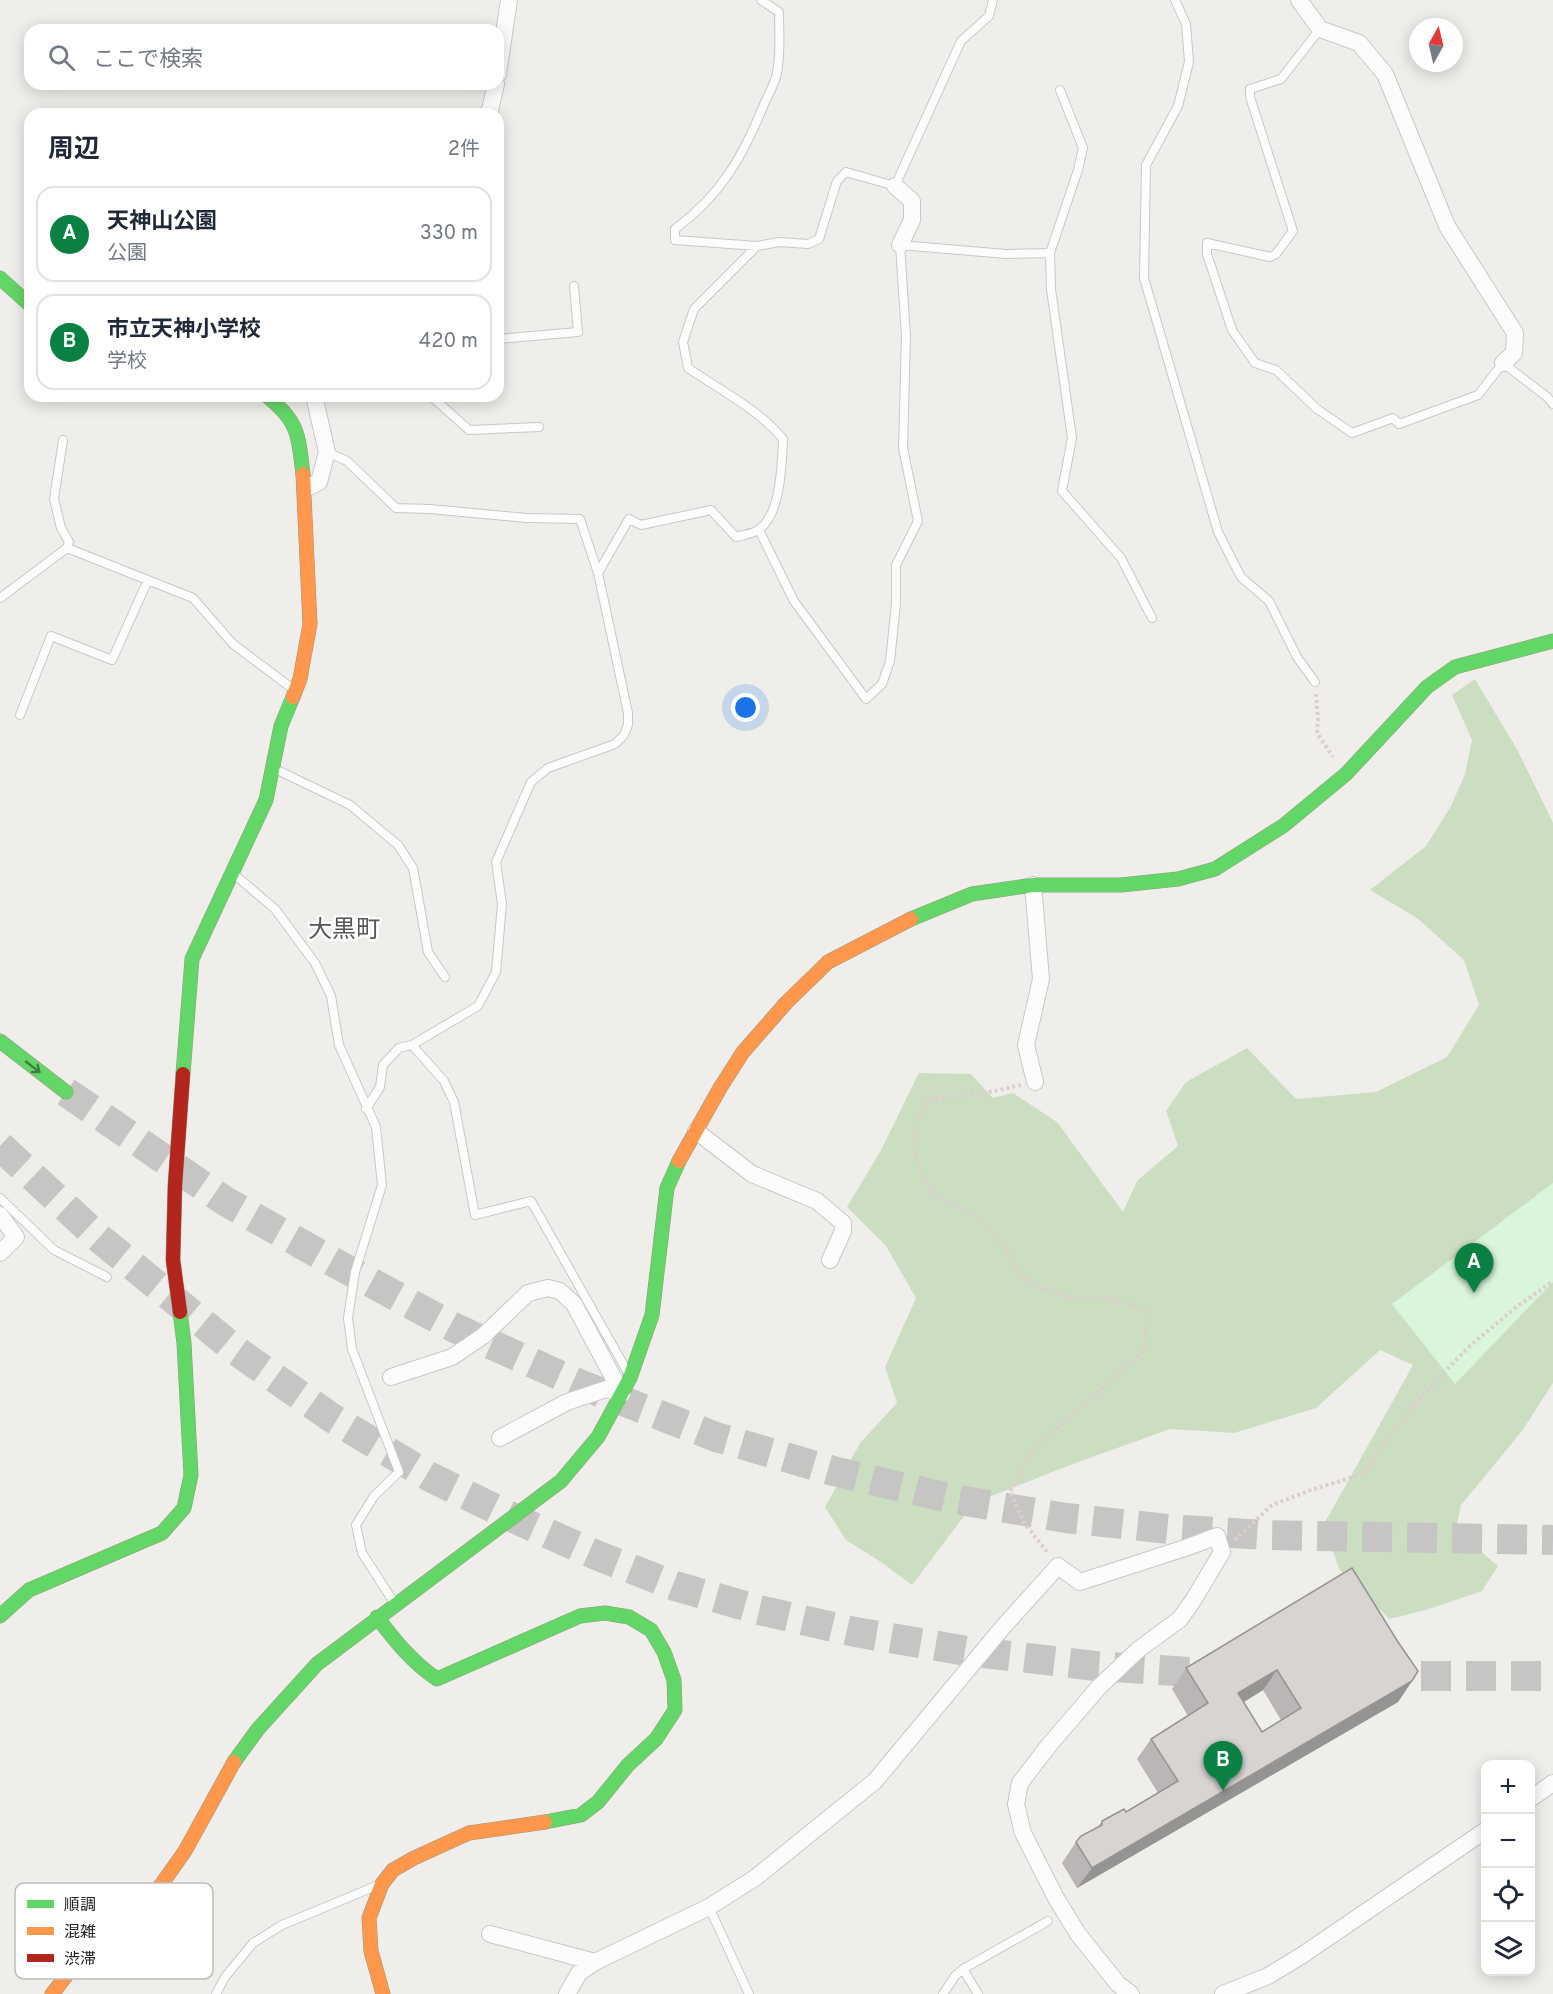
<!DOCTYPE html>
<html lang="ja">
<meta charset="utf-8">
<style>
body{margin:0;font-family:Overpass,"Noto Sans JP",sans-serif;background:#f2f2f3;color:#1f2937}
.controls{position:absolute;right:18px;bottom:18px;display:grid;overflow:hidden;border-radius:12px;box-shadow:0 3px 15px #0003}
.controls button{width:54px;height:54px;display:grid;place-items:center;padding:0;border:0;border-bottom:2px solid #e0e1e3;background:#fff;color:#1f2937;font:30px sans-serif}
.compass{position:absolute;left:1409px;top:18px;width:54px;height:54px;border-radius:50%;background:#fff;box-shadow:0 3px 15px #0003;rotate:8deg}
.you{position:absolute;left:746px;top:708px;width:21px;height:21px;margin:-15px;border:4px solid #fff;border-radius:50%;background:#1a73e8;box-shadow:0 0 0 9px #1a73e833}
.badge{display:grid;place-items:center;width:39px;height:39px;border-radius:50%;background:#0b8043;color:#fff;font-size:20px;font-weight:700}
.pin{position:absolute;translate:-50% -50px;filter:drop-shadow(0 2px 3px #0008)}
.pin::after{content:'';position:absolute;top:32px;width:21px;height:18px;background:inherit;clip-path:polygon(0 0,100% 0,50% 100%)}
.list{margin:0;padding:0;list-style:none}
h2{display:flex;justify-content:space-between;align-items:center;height:78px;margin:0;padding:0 24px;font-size:26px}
h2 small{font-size:20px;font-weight:400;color:#747a83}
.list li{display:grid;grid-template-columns:39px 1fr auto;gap:18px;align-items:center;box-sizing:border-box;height:96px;margin:0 12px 12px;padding:0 12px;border:2px solid #e0e1e3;border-radius:18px}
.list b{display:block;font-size:22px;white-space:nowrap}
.list p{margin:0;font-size:20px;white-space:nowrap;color:#747a83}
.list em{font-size:20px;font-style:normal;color:#747a83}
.icon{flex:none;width:33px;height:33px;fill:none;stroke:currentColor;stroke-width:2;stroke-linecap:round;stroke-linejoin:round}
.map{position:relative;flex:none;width:1553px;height:1994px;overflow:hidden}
.search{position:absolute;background:#fff;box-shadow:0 3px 15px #0003;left:24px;top:24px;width:480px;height:66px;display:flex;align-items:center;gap:15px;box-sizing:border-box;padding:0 21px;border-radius:18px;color:#747a83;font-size:22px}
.panel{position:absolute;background:#fff;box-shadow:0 3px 15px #0003;left:24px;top:108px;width:480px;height:294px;border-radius:18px}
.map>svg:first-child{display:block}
.forest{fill:#cbdec1}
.park{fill:#daf5da}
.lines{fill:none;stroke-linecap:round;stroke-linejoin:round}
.highway-tunnel{stroke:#c7c5c3;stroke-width:30;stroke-dasharray:30 15;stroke-linecap:butt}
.lane-casing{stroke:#c9c8c7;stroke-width:10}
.street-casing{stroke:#c9c8c7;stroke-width:18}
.fast-casing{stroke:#999a82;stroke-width:15}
.slow-casing{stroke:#999a82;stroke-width:15}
.jam-casing{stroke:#999a82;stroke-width:15}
.path{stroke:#dccecd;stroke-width:4;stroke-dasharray:3 3;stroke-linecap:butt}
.lane{stroke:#fdfcfc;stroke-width:8}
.street{stroke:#fdfcfc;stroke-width:16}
.fast{stroke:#63d668;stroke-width:14}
.slow{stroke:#ff974d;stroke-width:14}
.jam{stroke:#b3261e;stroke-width:14}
.wall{fill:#b9b6b5;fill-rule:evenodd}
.shaded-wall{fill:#969493}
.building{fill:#d7d4d2;stroke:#969493;stroke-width:1.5;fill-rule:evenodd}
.oneway{stroke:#427c45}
.labels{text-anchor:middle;stroke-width:5;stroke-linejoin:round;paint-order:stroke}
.quarter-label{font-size:24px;fill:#555;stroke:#fff}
.key{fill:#fff;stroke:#bdbdbd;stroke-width:1.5}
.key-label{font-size:16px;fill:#222}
</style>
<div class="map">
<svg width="1553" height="1994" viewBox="0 0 1553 1994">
<rect width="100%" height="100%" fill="#f0eeeb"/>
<path class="forest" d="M1475 679 1518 751 1553 823V1383L1522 1431 1461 1505 1455 1533 1478 1549 1498 1566 1482 1591 1426 1610 1389 1619 1339 1569 1324 1524 1413 1365 1380 1350 1316 1408 1234 1433 1170 1429 1070 1465 974 1503 912 1585 881 1562 846 1540 825 1507 860 1443 897 1403 885 1367 916 1298 886 1246 847 1207 880 1152 919 1073 971 1074 993 1098 1013 1093 1057 1122 1123 1212 1137 1181 1178 1146 1166 1111 1186 1082 1247 1048 1296 1099 1376 1092 1447 1057 1479 1005 1464 960 1417 918 1370 890 1426 846 1451 806 1465 774 1472 740 1452 695Z"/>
<path class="park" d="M1553 1183V1282L1455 1384 1392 1304Z"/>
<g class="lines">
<path class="highway-tunnel" d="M66 1092 225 1201 335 1263 455 1328 579 1384 716 1437 833 1471 953 1499 1066 1518 1168 1529 1265 1535 1553 1540
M0 1146 99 1238 238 1352 332 1418 430 1477 520 1521 596 1555 675 1586 759 1610 855 1632 967 1651 1096 1666 1223 1674
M1376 1676H1553"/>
<g class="lane-casing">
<path id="lane" d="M761 0 779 12C779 32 781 53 777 73 775 84 767 96 763 107 742 158 720 196 675 229V240L757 246 779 242 808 244 819 239 837 181 846 172 895 186 961 41 989 16 993 0
M1175 0 1186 24 1189 62 1178 106 1146 165 1144 278 1218 532 1241 577 1269 601 1297 657 1315 682
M1320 29 1281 79 1250 89V97L1293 231 1276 254 1270 257 1207 243V254L1232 330 1255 363 1276 370 1317 409 1352 433 1393 418 1399 424 1478 395 1503 363 1547 397 1553 404
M1060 90 1083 148 1078 170 1050 253 1051 289 1072 438 1062 491 1121 558 1152 618
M498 339 578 332 574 286
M431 396 469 430 539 427
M63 440 54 499 61 528 69 542 67 548 193 598 233 644 293 689
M327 452 347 461 396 508 430 509 527 518 580 519 598 573 628 713V725L624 735 615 744 548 768 531 782 496 862 502 904 496 972 478 1006 412 1045 399 1048 383 1065 380 1087 366 1109
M759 530 794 601 866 699 882 684 890 661 896 604V565L918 521 903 448 906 335 900 245 1006 254 1050 253
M598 573 629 519 641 525 711 510 736 537C742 535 753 534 758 530 781 516 782 463 783 439 758 409 720 390 688 368L683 342 694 309 757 246
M0 598 67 548
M20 715 51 636 112 660 148 580
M275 769 350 805 398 845 413 868 428 952 445 977
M235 875 275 909 315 963 331 996 339 1045 376 1127 382 1185 355 1272 348 1318 352 1349 399 1472 374 1496 356 1525 362 1553 395 1604
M412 1045 444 1081 454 1102 475 1215 531 1201 627 1371
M0 1198 54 1250 107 1277
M709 1907 749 1994
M216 1994 225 1977 253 1943 282 1925 376 1886
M943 1994 955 1976 963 1969
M978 1994 963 1969 1048 1921"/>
</g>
<g class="street-casing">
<path id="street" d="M1299 0 1320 29 1359 43 1385 74 1447 226 1515 333 1514 353 1503 363
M498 74 509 0
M487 114 490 110 496 84
M895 186 912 201V220L900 245
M305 489 319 482 327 452 314 396
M1033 885 1041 979 1026 1045 1035 1082
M696 1131 752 1174 817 1201 843 1223V1231L830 1260
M0 1215 16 1237 0 1253
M391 1377 452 1357 483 1336 528 1293 548 1288 560 1291 574 1304 622 1394
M500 1438 567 1402 606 1389 622 1394
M1530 1799 1553 1783
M490 1934 595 1962
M567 1994 579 1973 595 1962 709 1907 755 1878 875 1781 1003 1627 1058 1566 1080 1582 1188 1547 1217 1536 1222 1552 1194 1599 1180 1619 1138 1650 1099 1687 1050 1744 1020 1783 1016 1804 1023 1833 1056 1898 1078 1934 1118 1984 1131 1994
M1223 1994 1268 1976 1301 1956 1486 1830"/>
</g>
<g class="fast-casing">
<path id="fast" d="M0 278 30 305
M267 396C300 423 298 435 303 474
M911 919 972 894 1033 885H1121L1178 879 1215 869 1283 826 1346 774 1427 687 1455 667 1553 641
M0 1041 66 1092
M183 1074 192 959 266 800 281 726 293 697
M0 1616 29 1590 162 1533 184 1508 191 1475 184 1343 180 1312
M377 1617C395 1641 412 1662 437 1679L580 1616 605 1613 629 1617 651 1630 664 1652 674 1680 675 1710 656 1739 628 1765 598 1802 581 1815 545 1822
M234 1762 258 1729 317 1664 561 1481 598 1437 630 1378 652 1315 667 1188 679 1161"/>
</g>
<g class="slow-casing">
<path id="slow" d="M293 697 300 679 310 624 303 474
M679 1161 720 1088 743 1052 786 1003 828 962 911 919
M52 1994 70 1971 124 1926 161 1885 185 1851 234 1762
M383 1994 371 1951 369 1918 382 1884 393 1870 414 1858 469 1833 545 1822"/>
</g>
<g class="jam-casing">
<path id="jam" d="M180 1312 173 1260 175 1185 183 1074"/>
</g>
<path class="path" d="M1316 694 1318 719 1317 733 1333 757
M1021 1085 995 1091 925 1101 918 1120 916 1155 923 1176 936 1196 979 1218 1004 1245 1018 1274 1040 1288 1068 1297H1101L1138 1307 1146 1312 1145 1350 1034 1449 1010 1492 1025 1524 1048 1553
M1235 1540 1272 1505 1311 1490 1363 1474 1412 1407 1451 1365 1470 1346 1515 1308 1553 1281"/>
<use href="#lane" class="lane"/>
<use href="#street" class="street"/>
<use href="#fast" class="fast"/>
<use href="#slow" class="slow"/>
<use href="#jam" class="jam"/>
</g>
<path class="wall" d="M1352 1568 1412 1681 1398 1702 1077 1888 1062 1863 1076 1842 1098 1827 1102 1821 1126 1812 1158 1793 1137 1759 1151 1739 1188 1716 1172 1689 1186 1668ZM1263 1690 1281 1720 1262 1732 1244 1702Z"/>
<path class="shaded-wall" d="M1277 1670 1263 1690 1224 1714 1238 1693Z
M1412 1681 1398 1702 1077 1888 1092 1868Z"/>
<path class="building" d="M1352 1568 1398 1642 1418 1671 1412 1681 1092 1868 1076 1842 1081 1836 1102 1825V1821L1124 1809 1126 1812 1178 1781 1151 1739 1208 1703 1186 1668ZM1277 1670 1301 1708 1262 1732 1238 1693Z"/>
<defs><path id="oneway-shaft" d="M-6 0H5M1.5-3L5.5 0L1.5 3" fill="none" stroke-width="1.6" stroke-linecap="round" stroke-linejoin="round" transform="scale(1.5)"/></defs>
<use class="oneway" href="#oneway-shaft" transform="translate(33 1067) rotate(38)"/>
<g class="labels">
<g class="quarter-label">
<text x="344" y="937">大黒町</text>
</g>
</g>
<rect x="15" y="1883" width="198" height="96" rx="9" class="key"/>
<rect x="27" y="1900" width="27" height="8" fill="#63d668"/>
<rect x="27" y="1927" width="27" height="8" fill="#ff974d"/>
<rect x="27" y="1954" width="27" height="8" fill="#b3261e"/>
<g class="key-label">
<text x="64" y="1910">順調</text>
<text x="64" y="1937">混雑</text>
<text x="64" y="1964">渋滞</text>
</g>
</svg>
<div class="controls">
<button>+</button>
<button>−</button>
<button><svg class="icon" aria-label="locate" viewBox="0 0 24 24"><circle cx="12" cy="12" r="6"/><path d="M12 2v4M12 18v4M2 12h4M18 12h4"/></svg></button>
<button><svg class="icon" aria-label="layers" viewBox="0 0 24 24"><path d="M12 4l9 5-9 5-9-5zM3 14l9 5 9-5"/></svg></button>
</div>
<svg class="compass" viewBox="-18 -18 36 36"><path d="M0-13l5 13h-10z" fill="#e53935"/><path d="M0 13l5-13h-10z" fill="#747a83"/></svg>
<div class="you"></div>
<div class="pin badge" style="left:1474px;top:1293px">A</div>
<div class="pin badge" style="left:1223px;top:1791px">B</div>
<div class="search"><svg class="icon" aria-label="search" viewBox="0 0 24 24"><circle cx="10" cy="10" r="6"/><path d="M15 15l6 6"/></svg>ここで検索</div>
<section class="panel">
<h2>周辺<small>2件</small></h2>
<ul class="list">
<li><span class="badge">A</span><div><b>天神山公園</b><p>公園</p></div><em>330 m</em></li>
<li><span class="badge">B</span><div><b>市立天神小学校</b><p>学校</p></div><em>420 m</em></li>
</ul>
</section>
</div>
